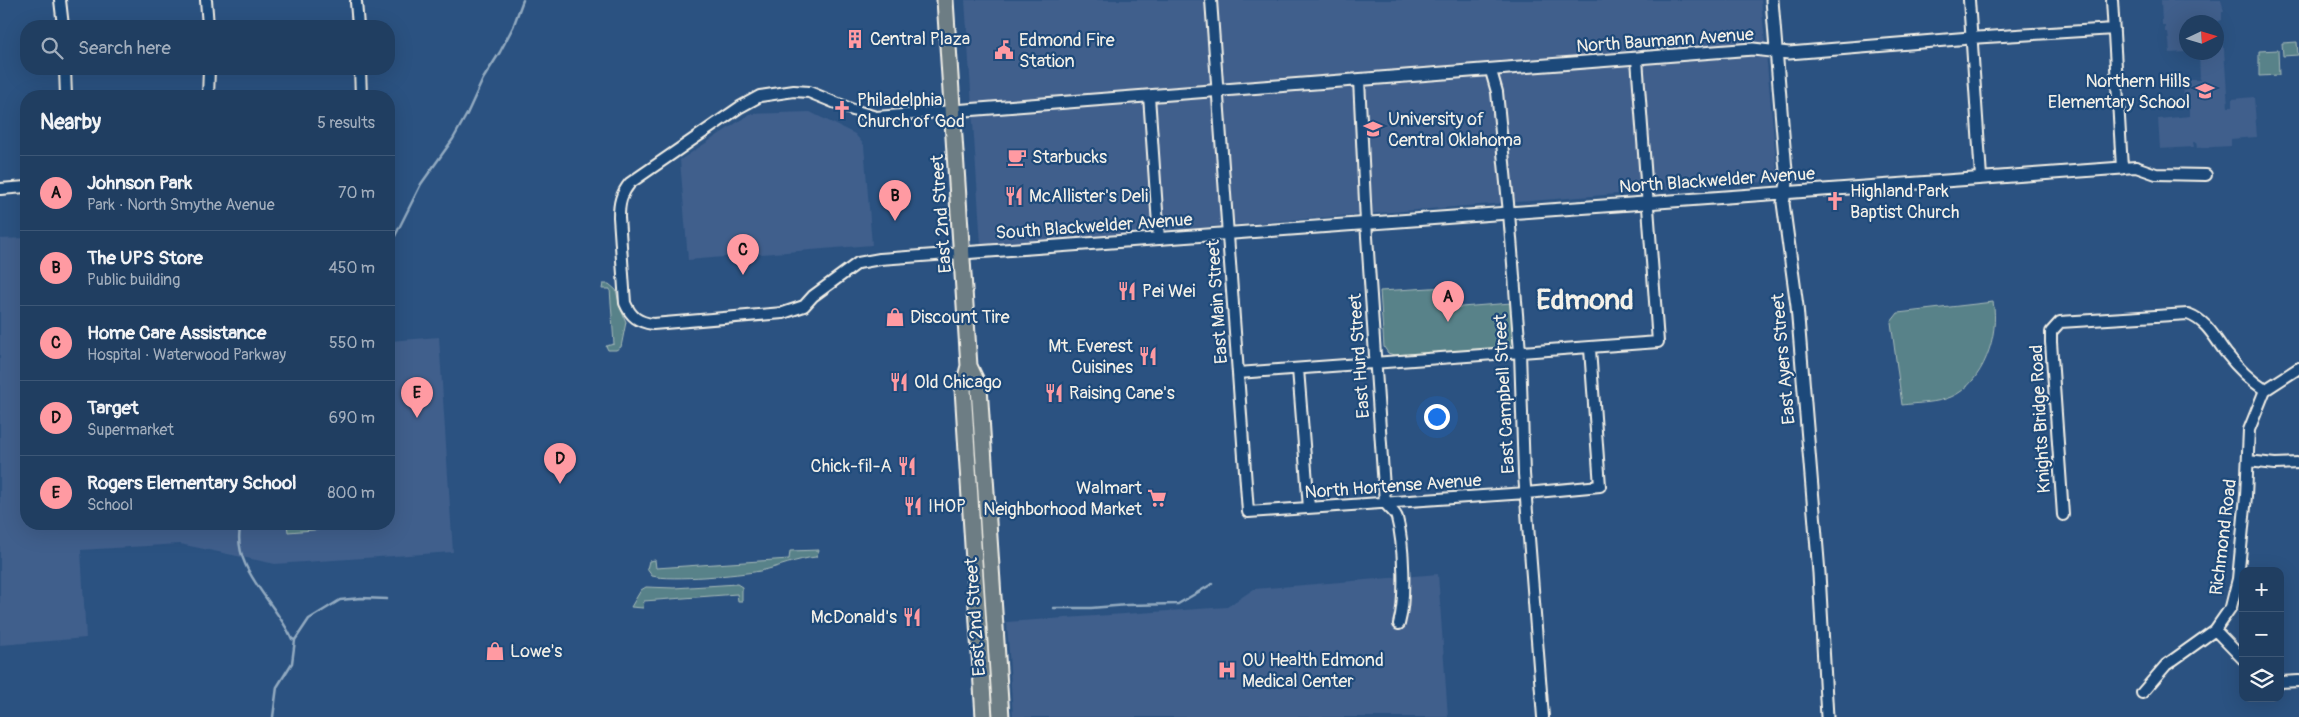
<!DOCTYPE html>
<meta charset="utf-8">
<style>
body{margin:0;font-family:Pangolin,sans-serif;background:#2d496a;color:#f1f3f6}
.controls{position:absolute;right:15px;bottom:15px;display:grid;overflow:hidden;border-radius:10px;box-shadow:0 5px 20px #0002}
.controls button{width:45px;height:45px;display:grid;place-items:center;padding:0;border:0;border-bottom:1px solid #3d5776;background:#203e61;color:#f1f3f6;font:25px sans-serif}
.compass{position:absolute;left:2179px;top:15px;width:45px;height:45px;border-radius:50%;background:#203e61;box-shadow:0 5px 20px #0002;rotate:86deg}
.you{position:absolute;left:1436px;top:416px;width:18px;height:18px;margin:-12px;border:4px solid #fff;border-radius:50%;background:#1a73e8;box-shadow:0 0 0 8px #1a73e833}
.badge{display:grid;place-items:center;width:32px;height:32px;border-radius:50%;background:#ff9aa2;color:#111;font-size:16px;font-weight:700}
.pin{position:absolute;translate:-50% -41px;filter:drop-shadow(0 1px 2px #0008)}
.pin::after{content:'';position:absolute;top:26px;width:18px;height:15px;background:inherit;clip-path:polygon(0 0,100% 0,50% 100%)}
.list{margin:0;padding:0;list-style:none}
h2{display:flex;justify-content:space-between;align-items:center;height:65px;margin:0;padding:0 20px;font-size:21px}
h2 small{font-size:16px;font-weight:400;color:#a2aebd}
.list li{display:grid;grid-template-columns:32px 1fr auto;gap:15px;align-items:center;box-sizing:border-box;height:75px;padding:0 20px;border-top:1px solid #3d5776}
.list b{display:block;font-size:19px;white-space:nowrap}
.list p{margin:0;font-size:16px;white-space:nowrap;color:#a2aebd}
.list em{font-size:16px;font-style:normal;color:#a2aebd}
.icon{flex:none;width:28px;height:28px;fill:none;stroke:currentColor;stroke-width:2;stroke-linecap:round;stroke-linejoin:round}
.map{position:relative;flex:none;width:2299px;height:717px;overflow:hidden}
.search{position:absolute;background:#203e61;box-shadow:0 5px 20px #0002;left:20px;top:20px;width:375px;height:55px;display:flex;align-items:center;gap:12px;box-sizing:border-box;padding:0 18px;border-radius:20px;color:#a2aebd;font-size:19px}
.panel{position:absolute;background:#203e61;box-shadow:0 5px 20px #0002;left:20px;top:90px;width:375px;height:440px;border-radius:20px}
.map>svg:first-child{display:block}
.built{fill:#3f5f8c}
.green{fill:#598289;stroke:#a6bab8}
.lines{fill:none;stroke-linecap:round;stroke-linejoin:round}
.stream{stroke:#92aac0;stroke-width:2.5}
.minor-casing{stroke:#f4f1e8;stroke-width:14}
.tertiary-casing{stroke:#f4f1e8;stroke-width:15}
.primary-casing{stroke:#f4f1e8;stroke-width:19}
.minor{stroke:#1f4a7a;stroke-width:10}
.tertiary{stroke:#1f4a7a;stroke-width:11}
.primary{stroke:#6d7d84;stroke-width:15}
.labels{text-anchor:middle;stroke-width:4.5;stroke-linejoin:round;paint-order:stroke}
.poi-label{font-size:18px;fill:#f4f1e8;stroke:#1f4a7a;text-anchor:start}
.street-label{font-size:18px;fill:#f4f1e8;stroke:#1f4a7a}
.town-label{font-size:28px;font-weight:bold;fill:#f4f1e8;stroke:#1f4a7a}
</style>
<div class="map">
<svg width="2299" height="717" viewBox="0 0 2299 717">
<rect width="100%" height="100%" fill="#2b5281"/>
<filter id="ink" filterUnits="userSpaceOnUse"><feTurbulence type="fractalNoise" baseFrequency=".02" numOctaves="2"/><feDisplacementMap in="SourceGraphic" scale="10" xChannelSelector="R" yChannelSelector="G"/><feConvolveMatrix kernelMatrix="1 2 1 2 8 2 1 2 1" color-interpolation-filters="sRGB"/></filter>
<g filter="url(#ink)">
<path class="built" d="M965 0H1761L1778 181 981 245Z
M2161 0H2221L2224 11H2222V20L2216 22H2186V52L2170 53 2168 32H2165V25H2162Z
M2217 26V36L2223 35 2228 107H2232V99L2254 97 2257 137 2231 139V146L2197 148 2196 142H2193L2194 147 2160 149 2158 119 2190 116V108H2187V103H2184L2183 84H2185V80H2200L2199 53 2216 52Z
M810 112 855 134 864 145 872 245 688 260 680 160 750 114Z
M26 238V524H389V341L439 337 453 552 275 564 180 544 81 550 86 638 0 645V239Z
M1438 574 1448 717H1013L1007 622 1227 607 1254 589Z"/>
<path class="green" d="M2297 42 2298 55 2283 56 2282 43Z
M2278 50 2279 75 2259 76V51Z
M603 284H609L616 290 620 307 626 322 621 347 616 350H608L606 346 614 344 610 289H602Z
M1447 287 1449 308 1511 303 1514 336 1511 345 1505 348 1397 356 1388 353 1384 347 1380 291Z
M1993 302C2000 334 1983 384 1951 397 1937 403 1917 403 1902 405L1891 322 1898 313Z
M287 524H326V529L288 532Z
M819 550 816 557C796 559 779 567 760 571 738 575 672 581 652 576L647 569 649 561 655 560 656 568 789 559 790 551Z
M737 584 742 587V601H738L737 594 644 601 643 608 631 607 641 590 646 587 674 588Z"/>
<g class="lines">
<path class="stream" d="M389 257 394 238 421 184 453 139 467 114 483 79 500 52 513 27 523 0
M241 524C229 567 277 603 292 639L295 640
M1054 608H1091L1127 605 1178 604 1212 584
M273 717 277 687 292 663 295 640 309 619 340 600 361 598 387 599"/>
<g class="minor-casing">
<path id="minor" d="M60 0 63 26
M206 0 208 26
M1211 0 1248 512 1526 493 1600 486 1590 349
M1969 0 1981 177
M2112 0 2122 168 2136 167 2156 174 2206 175
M356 2 358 26
M1970 38 2114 29
M65 69 66 96
M360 69 361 96
M1491 71 1497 92 1509 213 1520 352 1524 474 1543 717
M1359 80 1366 222 1385 503C1389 508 1396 513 1397 518 1404 544 1406 599 1399 624
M208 96 209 69
M1149 96 1159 239
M953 111 876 117 853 110 809 92 794 91 760 96 740 107 630 183C621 194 619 203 619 217L625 303C631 317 638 322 653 324L783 313 804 306 813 296 858 263 880 259 962 253
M0 189 26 187
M1298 369 1309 508
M1238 373 1658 342 1637 59
M2248 461 2275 464 2299 463
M2063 515 2051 342V332L2060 322 2188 314C2207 321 2214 337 2226 353 2237 367 2250 380 2265 390
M2215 630 2243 659
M2280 682 2299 681
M2142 693 2166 665 2215 630 2231 607 2238 579 2246 496 2249 430 2265 390 2299 368"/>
</g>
<g class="tertiary-casing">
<path id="tertiary" d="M1772 0 1787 183 1783 203 1797 306 1819 573 1827 717
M953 111 1753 49 1789 53 1970 38
M962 253 2122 168"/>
</g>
<g class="primary-casing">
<path id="primary" d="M945 0 969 366 963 389 984 717
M969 366 979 387 1001 717"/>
</g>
<use href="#minor" class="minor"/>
<use href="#tertiary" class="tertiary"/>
<use href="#primary" class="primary"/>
</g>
</g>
<defs>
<g id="building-bare" transform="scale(1.5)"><path d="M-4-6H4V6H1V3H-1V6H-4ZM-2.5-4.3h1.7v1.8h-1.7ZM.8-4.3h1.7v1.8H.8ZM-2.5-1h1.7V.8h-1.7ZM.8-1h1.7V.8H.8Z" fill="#ff9aa2" stroke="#1f4a7a" stroke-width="2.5" paint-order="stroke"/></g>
<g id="civic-bare" transform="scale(1.5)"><path d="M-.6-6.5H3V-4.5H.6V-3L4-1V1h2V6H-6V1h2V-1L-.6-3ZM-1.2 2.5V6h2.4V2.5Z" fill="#ff9aa2" stroke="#1f4a7a" stroke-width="2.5" paint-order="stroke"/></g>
<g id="school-bare" transform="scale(1.5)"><path d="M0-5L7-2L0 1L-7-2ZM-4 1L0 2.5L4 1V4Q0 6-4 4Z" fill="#ff9aa2" stroke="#1f4a7a" stroke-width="2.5" paint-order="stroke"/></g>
<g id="church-bare" transform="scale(1.5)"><path d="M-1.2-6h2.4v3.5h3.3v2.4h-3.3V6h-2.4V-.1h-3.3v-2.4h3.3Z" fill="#ff9aa2" stroke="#1f4a7a" stroke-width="2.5" paint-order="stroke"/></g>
<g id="university-bare" transform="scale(1.5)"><path d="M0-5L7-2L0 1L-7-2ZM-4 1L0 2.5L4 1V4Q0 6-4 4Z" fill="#ff9aa2" stroke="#1f4a7a" stroke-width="2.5" paint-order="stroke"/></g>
<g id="cafe-bare" transform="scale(1.5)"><path d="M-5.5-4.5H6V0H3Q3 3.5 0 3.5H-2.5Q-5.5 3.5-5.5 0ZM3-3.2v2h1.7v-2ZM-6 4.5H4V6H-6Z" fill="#ff9aa2" stroke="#1f4a7a" stroke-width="2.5" paint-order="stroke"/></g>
<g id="restaurant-bare" transform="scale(1.5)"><path d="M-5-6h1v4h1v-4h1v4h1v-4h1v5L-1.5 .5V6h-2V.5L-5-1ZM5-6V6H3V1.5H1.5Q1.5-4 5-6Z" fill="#ff9aa2" stroke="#1f4a7a" stroke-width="2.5" paint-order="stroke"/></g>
<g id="shop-bare" transform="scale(1.5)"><path d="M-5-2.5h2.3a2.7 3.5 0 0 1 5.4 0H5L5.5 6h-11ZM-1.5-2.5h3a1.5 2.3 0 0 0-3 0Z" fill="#ff9aa2" stroke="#1f4a7a" stroke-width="2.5" paint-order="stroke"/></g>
<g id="supermarket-bare" transform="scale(1.5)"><path d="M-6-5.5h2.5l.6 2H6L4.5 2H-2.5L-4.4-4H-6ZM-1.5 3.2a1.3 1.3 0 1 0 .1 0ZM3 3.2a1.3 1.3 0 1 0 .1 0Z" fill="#ff9aa2" stroke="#1f4a7a" stroke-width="2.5" paint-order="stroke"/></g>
<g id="hospital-bare" transform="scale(1.5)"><path d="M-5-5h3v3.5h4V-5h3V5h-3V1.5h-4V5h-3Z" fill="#ff9aa2" stroke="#1f4a7a" stroke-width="2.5" paint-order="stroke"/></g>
</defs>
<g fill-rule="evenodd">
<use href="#building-bare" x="855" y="39"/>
<use href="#civic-bare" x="1004" y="50"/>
<use href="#school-bare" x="2205" y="91"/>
<use href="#church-bare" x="842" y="110"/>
<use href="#university-bare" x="1373" y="129"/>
<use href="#cafe-bare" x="1017" y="157"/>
<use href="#restaurant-bare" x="1014" y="196"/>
<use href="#church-bare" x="1835" y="201"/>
<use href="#restaurant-bare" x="1127" y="291"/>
<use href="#shop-bare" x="895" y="317"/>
<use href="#restaurant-bare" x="1148" y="356"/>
<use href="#restaurant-bare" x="899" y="382"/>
<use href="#restaurant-bare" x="1054" y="393"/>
<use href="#restaurant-bare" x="907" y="466"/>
<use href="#supermarket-bare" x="1157" y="498"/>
<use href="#restaurant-bare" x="913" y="506"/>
<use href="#restaurant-bare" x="912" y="617"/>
<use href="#shop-bare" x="495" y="651"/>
<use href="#hospital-bare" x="1227" y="670"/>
</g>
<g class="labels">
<g class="poi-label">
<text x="870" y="45">Central Plaza</text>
<text x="1019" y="46">Edmond Fire<tspan x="1019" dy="21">Station</tspan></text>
<text x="2190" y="87" text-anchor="end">Northern Hills<tspan x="2190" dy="21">Elementary School</tspan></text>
<text x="857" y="106">Philadelphia<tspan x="857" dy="21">Church of God</tspan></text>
<text x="1388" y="125">University of<tspan x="1388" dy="21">Central Oklahoma</tspan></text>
<text x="1032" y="163">Starbucks</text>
<text x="1850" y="197">Highland Park<tspan x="1850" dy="21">Baptist Church</tspan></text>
<text x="1029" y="202">McAllister's Deli</text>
<text x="1142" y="297">Pei Wei</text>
<text x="910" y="323">Discount Tire</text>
<text x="1133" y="352" text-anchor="end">Mt. Everest<tspan x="1133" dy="21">Cuisines</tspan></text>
<text x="914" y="388">Old Chicago</text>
<text x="1069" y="399">Raising Cane's</text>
<text x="892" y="472" text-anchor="end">Chick-fil-A</text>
<text x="1142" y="494" text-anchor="end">Walmart<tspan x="1142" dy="21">Neighborhood Market</tspan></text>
<text x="928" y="512">IHOP</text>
<text x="897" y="623" text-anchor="end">McDonald's</text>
<text x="510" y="657">Lowe's</text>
<text x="1242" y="666">OU Health Edmond<tspan x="1242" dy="21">Medical Center</tspan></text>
</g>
<g class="street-label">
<text transform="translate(1665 40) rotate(-4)" y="6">North Baumann Avenue</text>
<text transform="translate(1717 180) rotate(-4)" y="6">North Blackwelder Avenue</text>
<text transform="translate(941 214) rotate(-94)" y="6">East 2nd Street</text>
<text transform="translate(1094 226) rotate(-4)" y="6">South Blackwelder Avenue</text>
<text transform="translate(1217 302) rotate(-94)" y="6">East Main Street</text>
<text transform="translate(1359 356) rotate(-94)" y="6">East Hurd Street</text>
<text transform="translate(1783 359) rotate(-95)" y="6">East Ayers Street</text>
<text transform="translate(1504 394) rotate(-93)" y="6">East Campbell Street</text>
<text transform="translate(2040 419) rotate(-93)" y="6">Knights Bridge Road</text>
<text transform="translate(1393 486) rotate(-4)" y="6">North Hortense Avenue</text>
<text transform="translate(2223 537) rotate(-83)" y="6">Richmond Road</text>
<text transform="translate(975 617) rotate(-94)" y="6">East 2nd Street</text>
</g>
<g class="town-label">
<text x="1585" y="309">Edmond</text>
</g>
</g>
</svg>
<div class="controls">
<button>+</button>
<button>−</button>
<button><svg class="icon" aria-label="layers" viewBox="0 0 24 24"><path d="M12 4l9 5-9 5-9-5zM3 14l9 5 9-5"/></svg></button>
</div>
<svg class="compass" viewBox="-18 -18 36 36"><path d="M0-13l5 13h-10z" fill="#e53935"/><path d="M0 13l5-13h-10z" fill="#a2aebd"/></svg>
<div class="you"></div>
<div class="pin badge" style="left:1448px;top:322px">A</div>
<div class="pin badge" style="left:895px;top:221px">B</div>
<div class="pin badge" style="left:743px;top:275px">C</div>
<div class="pin badge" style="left:560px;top:484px">D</div>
<div class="pin badge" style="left:417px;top:418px">E</div>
<div class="search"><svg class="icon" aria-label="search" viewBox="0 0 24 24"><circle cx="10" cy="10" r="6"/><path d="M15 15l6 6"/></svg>Search here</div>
<section class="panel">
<h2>Nearby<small>5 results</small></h2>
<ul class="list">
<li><span class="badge">A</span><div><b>Johnson Park</b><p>Park · North Smythe Avenue</p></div><em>70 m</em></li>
<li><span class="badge">B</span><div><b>The UPS Store</b><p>Public building</p></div><em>450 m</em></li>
<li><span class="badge">C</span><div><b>Home Care Assistance</b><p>Hospital · Waterwood Parkway</p></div><em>550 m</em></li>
<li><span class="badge">D</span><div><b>Target</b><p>Supermarket</p></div><em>690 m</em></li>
<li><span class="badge">E</span><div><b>Rogers Elementary School</b><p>School</p></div><em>800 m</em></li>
</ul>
</section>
</div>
